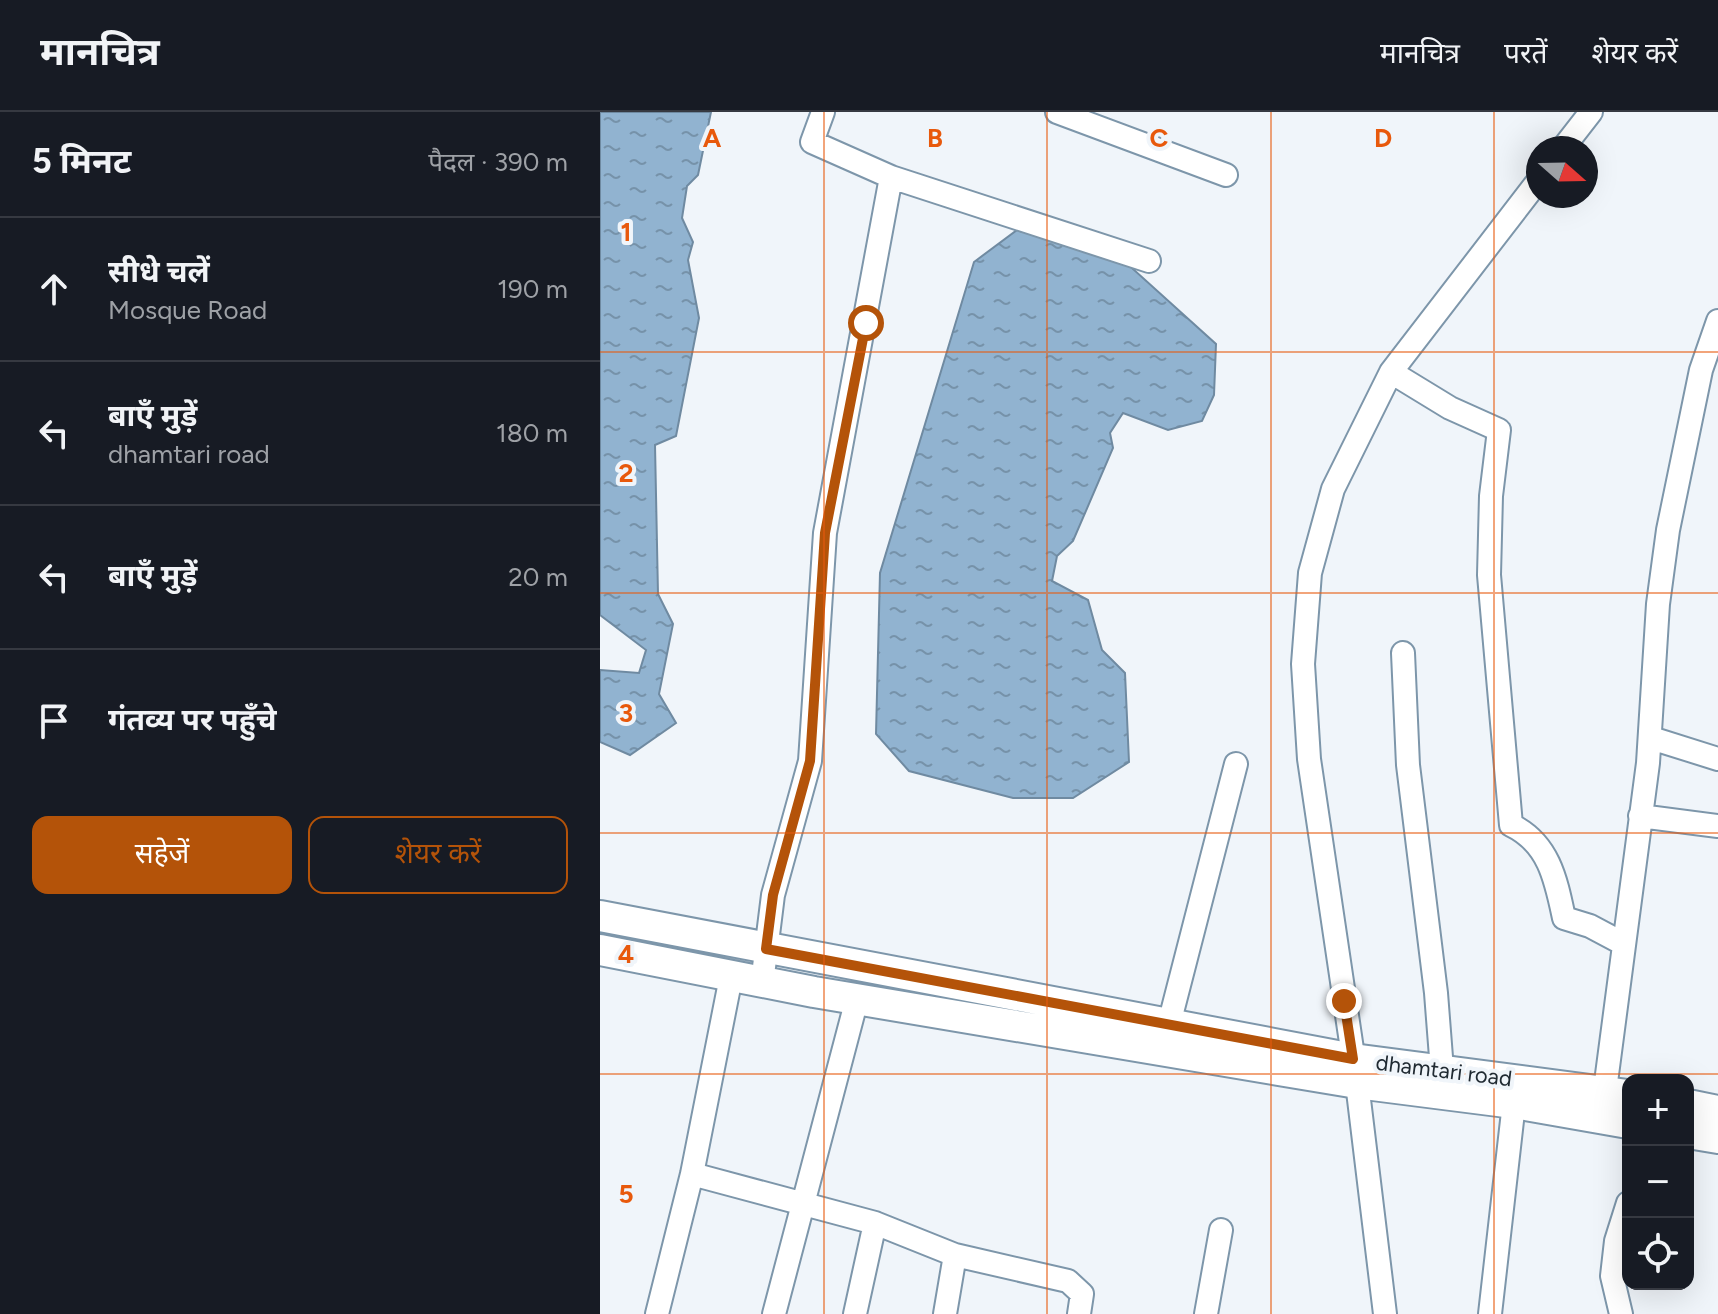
<!DOCTYPE html>
<html lang="hi">
<meta charset="utf-8">
<style>
body{margin:0;font-family:Figtree,"Noto Sans Devanagari",sans-serif;background:#242831;color:#f1f3f6}
.controls{position:absolute;right:24px;bottom:24px;display:grid;overflow:hidden;border-radius:16px;box-shadow:0 8px 32px #0002}
.controls button{width:72px;height:72px;display:grid;place-items:center;padding:0;border:0;border-bottom:2px solid #363941;background:#171b24;color:#f1f3f6;font:40px sans-serif}
.compass{position:absolute;left:926px;top:24px;width:72px;height:72px;border-radius:50%;background:#171b24;box-shadow:0 8px 32px #0002;rotate:110deg}
.stop{position:absolute;width:24px;height:24px;margin:-18px;border:6px solid #b45309;border-radius:50%;background:#fff}
.stop.end{background:#b45309;border-color:#fff;box-shadow:0 2px 8px #0008}
.list{margin:0;padding:0;list-style:none}
h2{display:flex;justify-content:space-between;align-items:center;height:104px;margin:0;padding:0 32px;font-size:34px}
h2 small{font-size:26px;font-weight:400;color:#9ea1a6}
.list li{display:grid;grid-template-columns:52px 1fr auto;gap:24px;align-items:center;box-sizing:border-box;height:144px;padding:0 32px;border-top:2px solid #363941}
.list b{display:block;font-size:30px;white-space:nowrap}
.list p{margin:0;font-size:26px;white-space:nowrap;color:#9ea1a6}
.list em{font-size:26px;font-style:normal;color:#9ea1a6}
.actions{display:flex;gap:16px;padding:24px 32px}
.actions a{flex:1;padding:18px 0;border:2px solid #b45309;border-radius:16px;text-align:center;font-size:28px;color:#b45309}
.actions .main{background:#b45309;color:#fff}
.icon{flex:none;width:44px;height:44px;fill:none;stroke:currentColor;stroke-width:2;stroke-linecap:round;stroke-linejoin:round}
.map{position:relative;flex:none;width:1118px;height:1202px;overflow:hidden}
header{display:flex;align-items:center;gap:48px;box-sizing:border-box;height:112px;padding:0 40px;background:#171b24;border-bottom:2px solid #363941}
header strong{font-size:38px}
nav{display:flex;gap:44px;margin-inline-start:auto;font-size:28px}
main{display:flex}
aside{flex:1;background:#171b24}
.map>svg:first-child{display:block}
.water{fill:url(#water-ripples);stroke:#6f8aa1;stroke-width:2}
.lines{fill:none;stroke-linecap:round;stroke-linejoin:round}
.minor-casing{stroke:#7d96aa;stroke-width:26}
.major-casing{stroke:#7d96aa;stroke-width:34}
.minor{stroke:#fff;stroke-width:22}
.major{stroke:#fff;stroke-width:30}
.route{stroke:#b45309;stroke-width:10}
.grid{fill:none;stroke:#e8590c;stroke-width:2;stroke-opacity:0.55}
.labels{text-anchor:middle;stroke-width:8;stroke-linejoin:round;paint-order:stroke}
.street-label{font-size:22px;fill:#202a32;stroke:#f0f5fa}
.grid-label{font-size:26px;text-anchor:middle;font-weight:bold;fill:#e8590c;stroke:#f0f5fa;stroke-width:8;stroke-linejoin:round;paint-order:stroke}
</style>
<header>
<strong>मानचित्र</strong>
<nav><a>मानचित्र</a><a>परतें</a><a>शेयर करें</a></nav>
</header>
<main>
<aside>
<h2>5 मिनट<small>पैदल · 390 m</small></h2>
<ul class="list">
<li><svg class="icon" aria-label="ahead" viewBox="0 0 24 24"><path d="M12 20V5M6 11l6-6 6 6"/></svg><div><b>सीधे चलें</b><p>Mosque Road</p></div><em>190 m</em></li>
<li><svg class="icon" aria-label="left" viewBox="0 0 24 24"><path d="M17 20v-9H6M10 6l-5 5 5 5"/></svg><div><b>बाएँ मुड़ें</b><p>dhamtari road</p></div><em>180 m</em></li>
<li><svg class="icon" aria-label="left" viewBox="0 0 24 24"><path d="M17 20v-9H6M10 6l-5 5 5 5"/></svg><div><b>बाएँ मुड़ें</b></div><em>20 m</em></li>
<li><svg class="icon" aria-label="arrive" viewBox="0 0 24 24"><path d="M6 21V4h12l-3 4 3 4H6"/></svg><div><b>गंतव्य पर पहुँचे</b></div></li>
</ul>
<div class="actions"><a class="main">सहेजें</a><a>शेयर करें</a></div>
</aside>
<div class="map">
<svg width="1118" height="1202" viewBox="0 0 1118 1202">
<defs>
<pattern id="water-ripples" width="26" height="14" patternUnits="userSpaceOnUse" patternTransform="scale(2)"><rect width="26" height="14" fill="#91b3d0"/><path d="M2 4q2-2 4 0t4 0M15 11q2-2 4 0t4 0" fill="none" stroke="#7692a9"/></pattern>
</defs>
<rect width="100%" height="100%" fill="#f0f5fa"/>
<path class="water" d="M0 0H111L98 63 87 74 82 106 93 130 88 148 99 206 76 324 55 333 58 482 73 512 59 582 76 611 30 643 0 630V558L39 561 46 538 0 503Z
M425 112 522 147 616 232 614 283 602 309 568 318 523 301 510 321 513 336 473 429 457 444 452 469 488 488 502 538 525 561 529 650 473 686H413L309 659 276 622 280 461 374 150Z"/>
<g class="lines">
<g class="minor-casing">
<path id="minor" d="M457 0 626 63
M963 36 991 0
M291 65 549 149
M791 260 850 296 899 318 891 384 889 463 911 713C949 731 956 768 964 806L990 814 1022 831
M803 541 808 653 836 881 842 958
M1051 626 1118 647
M1040 704 1118 714
M162 871 173 783 210 649 225 421 291 65 212 30 223 0
M569 912 636 652
M1003 993 1048 651 1058 492 1068 418 1101 258 1118 209
M92 1062 275 1111 355 1143 468 1169 482 1182 479 1202
M57 1202 92 1062 131 865
M174 1202 257 887
M255 1202 275 1111
M345 1202 355 1143
M606 1202 621 1118
M785 1202 757 971 709 647 703 552 710 461 733 377 791 260 938 69
M890 1202 914 991
M1021 1202 1012 1164 1016 1129 1028 1091"/>
</g>
<g class="major-casing">
<path id="major" d="M0 804 753 947 1028 983
M0 838 214 880 757 971 914 991 1028 1011
M1088 993 1118 999
M1088 1021 1118 1026"/>
</g>
<use href="#minor" class="minor"/>
<use href="#major" class="major"/>
</g>
<g class="lines">
<path class="route" d="M266 211 225 421 210 649 173 783 166 837 753 947 744 889"/>
</g>
<path class="grid" d="M224 0V1202M447 0V1202M671 0V1202M894 0V1202M0 240H1118M0 481H1118M0 721H1118M0 962H1118"/>
<g class="labels">
<g class="street-label">
<text transform="translate(844 958) rotate(7)" y="8">dhamtari road</text>
</g>
</g>
<g class="grid-label">
<text x="112" y="35">A</text>
<text x="335" y="35">B</text>
<text x="559" y="35">C</text>
<text x="783" y="35">D</text>
<text x="26" y="129">1</text>
<text x="26" y="370">2</text>
<text x="26" y="610">3</text>
<text x="26" y="851">4</text>
<text x="26" y="1091">5</text>
</g>
</svg>
<div class="controls">
<button>+</button>
<button>−</button>
<button><svg class="icon" aria-label="locate" viewBox="0 0 24 24"><circle cx="12" cy="12" r="6"/><path d="M12 2v4M12 18v4M2 12h4M18 12h4"/></svg></button>
</div>
<svg class="compass" viewBox="-18 -18 36 36"><path d="M0-13l5 13h-10z" fill="#e53935"/><path d="M0 13l5-13h-10z" fill="#9ea1a6"/></svg>
<div class="stop" style="left:266px;top:211px"></div>
<div class="stop end" style="left:744px;top:889px"></div>
</div>
</main>
